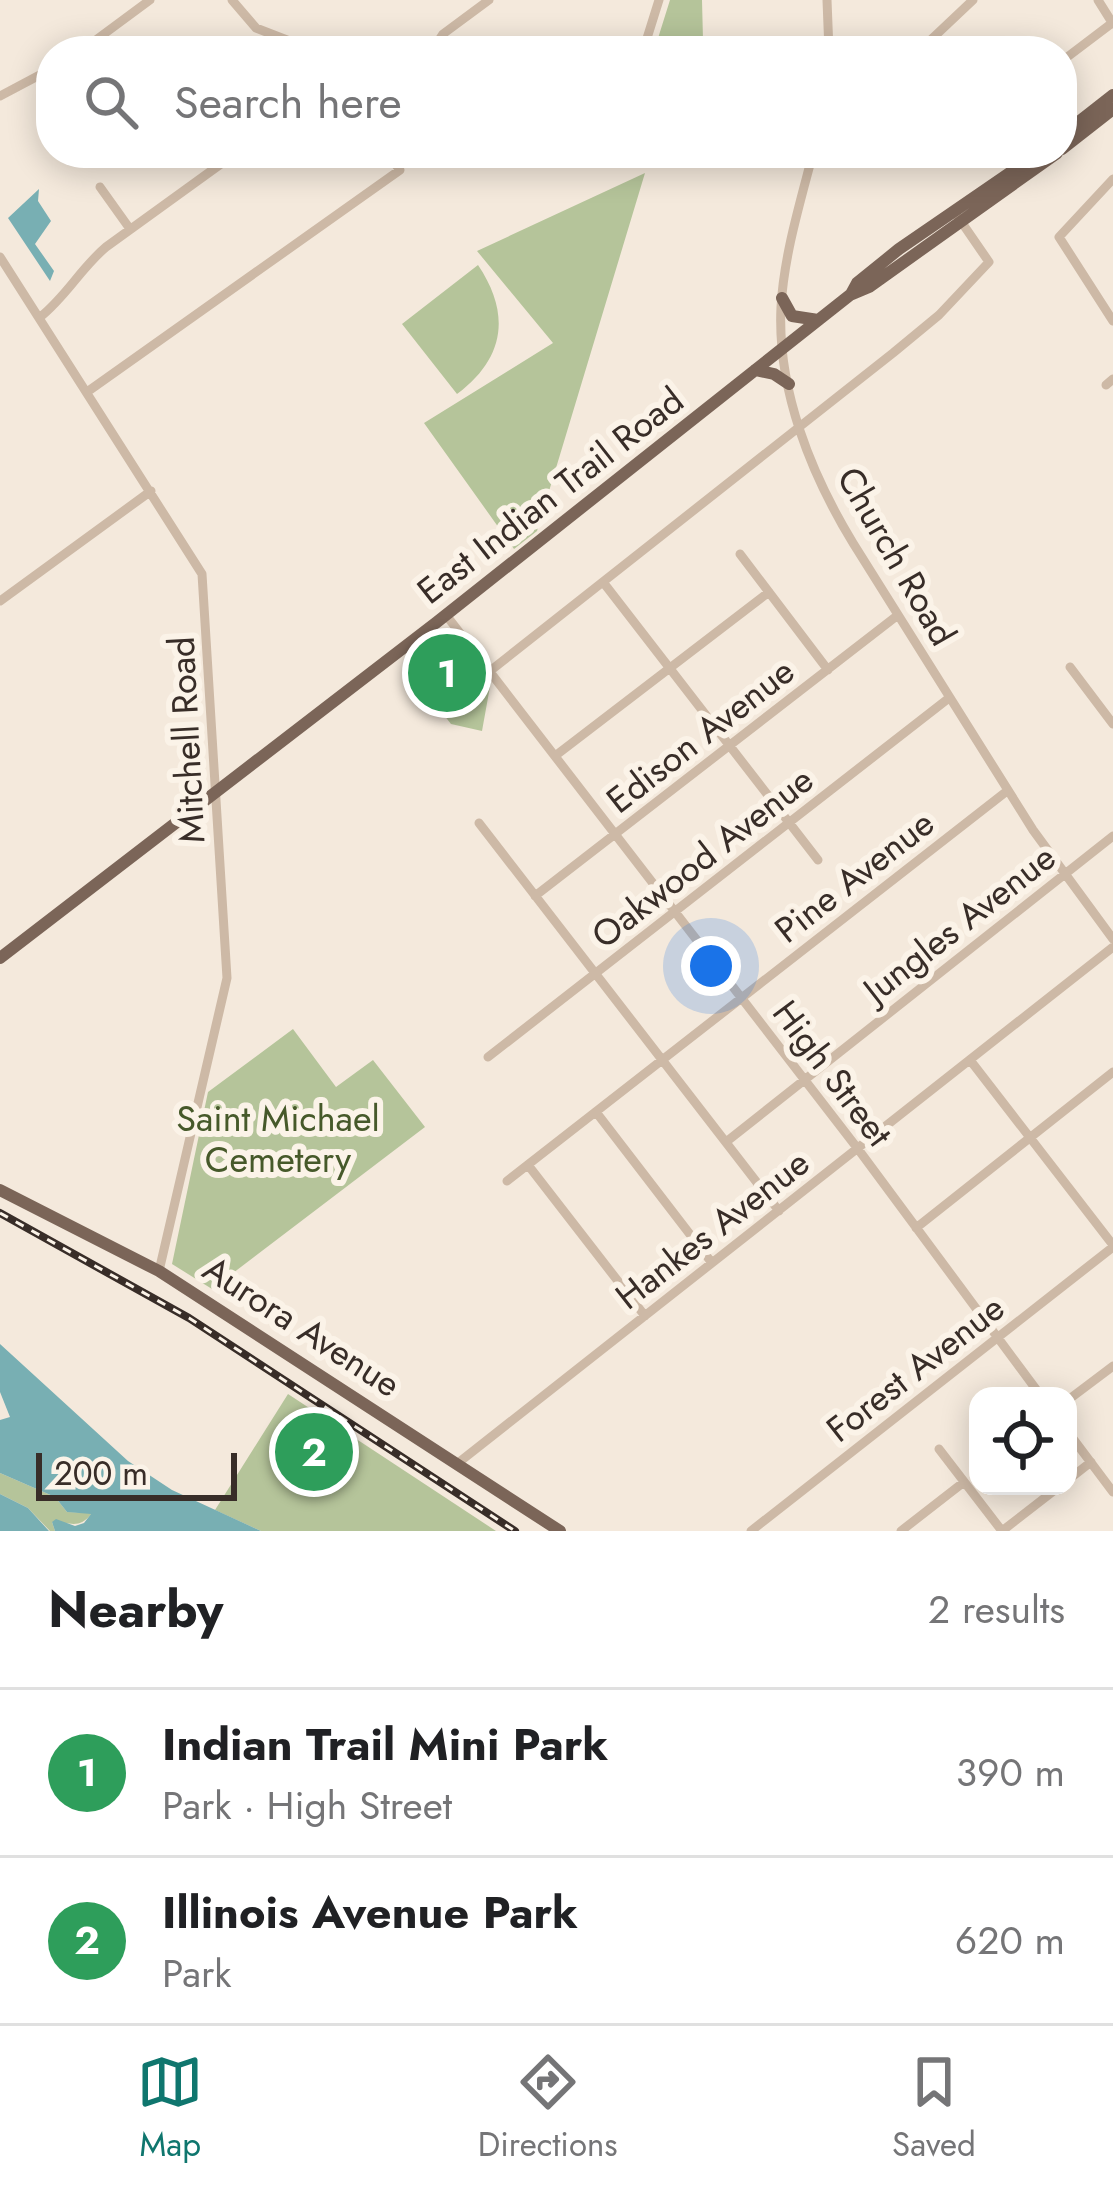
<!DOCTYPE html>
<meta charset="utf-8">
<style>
body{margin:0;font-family:Jost,sans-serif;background:#f2f2f2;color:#202124}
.controls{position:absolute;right:36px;bottom:36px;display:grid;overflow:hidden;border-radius:24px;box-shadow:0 6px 30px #0003}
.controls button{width:108px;height:108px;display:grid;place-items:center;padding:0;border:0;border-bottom:3px solid #e0e0e0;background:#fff;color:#202124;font:60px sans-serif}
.scale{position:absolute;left:36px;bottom:30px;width:201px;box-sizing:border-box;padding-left:12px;border:6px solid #382d28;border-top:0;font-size:33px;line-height:42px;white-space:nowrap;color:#382d28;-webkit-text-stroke:9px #fbf3e8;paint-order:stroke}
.you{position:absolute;left:711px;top:966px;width:42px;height:42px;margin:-30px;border:9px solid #fff;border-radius:50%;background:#1a73e8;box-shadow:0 0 0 18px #1a73e833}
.badge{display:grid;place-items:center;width:78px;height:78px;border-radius:50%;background:#0f766e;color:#fff;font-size:39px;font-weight:700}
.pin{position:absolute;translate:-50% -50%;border:6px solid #fff;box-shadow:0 3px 12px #0006}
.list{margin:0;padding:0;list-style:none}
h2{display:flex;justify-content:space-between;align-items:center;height:156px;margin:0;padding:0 48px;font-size:51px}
h2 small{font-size:39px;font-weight:400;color:#757577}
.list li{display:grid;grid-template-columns:78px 1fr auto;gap:36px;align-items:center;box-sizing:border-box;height:168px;padding:0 48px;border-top:3px solid #e0e0e0}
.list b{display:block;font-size:45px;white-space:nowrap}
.list p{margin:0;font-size:39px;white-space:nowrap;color:#757577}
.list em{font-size:39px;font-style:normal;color:#757577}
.icon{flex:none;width:66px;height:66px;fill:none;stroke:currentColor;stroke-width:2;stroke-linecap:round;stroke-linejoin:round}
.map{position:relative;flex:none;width:1113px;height:1531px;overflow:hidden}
.search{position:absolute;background:#fff;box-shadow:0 6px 30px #0003;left:36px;right:36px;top:36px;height:132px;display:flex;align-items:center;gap:30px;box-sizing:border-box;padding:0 42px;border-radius:48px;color:#757577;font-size:45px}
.sheet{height:492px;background:#fff}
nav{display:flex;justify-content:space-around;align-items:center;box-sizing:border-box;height:168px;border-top:3px solid #e0e0e0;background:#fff;font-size:33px;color:#757577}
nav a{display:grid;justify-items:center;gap:6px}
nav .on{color:#0f766e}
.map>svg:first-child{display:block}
.green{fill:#b5c49a}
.water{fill:#78afb3}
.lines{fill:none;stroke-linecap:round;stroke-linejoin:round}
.minor{stroke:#cdb9a6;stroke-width:9}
.major{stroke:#7b6558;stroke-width:12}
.rail-casing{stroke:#382d28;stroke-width:8}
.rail{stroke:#fbf3e8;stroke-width:3;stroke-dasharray:9;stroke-linecap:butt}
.labels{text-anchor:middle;stroke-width:12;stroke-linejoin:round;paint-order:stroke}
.street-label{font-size:36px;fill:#382d28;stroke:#fbf3e8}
.park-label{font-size:36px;fill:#46592a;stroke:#fbf3e8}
</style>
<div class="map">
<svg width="1113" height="1531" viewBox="0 0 1113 1531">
<rect width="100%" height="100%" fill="#f4e9dc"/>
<path class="green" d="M670 0H702L703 40 697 51H654Z
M645 173 537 531 514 549 424 423 553 343 477 251Z
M478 265C511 314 505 358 457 394L402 324Z
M449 629 491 681 482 731 451 724 404 664Z
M293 1029 336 1087 373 1060 425 1127 212 1289 172 1264 208 1092Z
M288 1394 496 1531H261L215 1510Z
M0 1473 55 1497 67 1512 92 1513C79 1530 71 1522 52 1522L55 1531H50L28 1508 0 1494Z"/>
<path class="water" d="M39 189 38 201 51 221 35 244 54 271 50 281 8 218Z
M0 1344 128 1461 172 1490 261 1531H55L52 1522 56 1519 75 1526 84 1523 91 1514 67 1512 55 1497 0 1473V1420L10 1417 0 1392Z
M0 1494 28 1508 49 1531H0Z"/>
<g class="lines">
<path class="minor" d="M232 0 256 28 287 40 300 51
M827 0 829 51
M1098 0 1113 24
M81 51 150 0
M432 51 443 34 489 0
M643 51 659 0
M919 51 973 0
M1062 61 1112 23
M0 96 51 69
M508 153 515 160
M813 153C800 203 784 255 781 307 777 390 811 474 853 543L1033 830 1113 939
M1113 179 1059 237 1113 321
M100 187 130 229
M0 257 202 574 227 978 159 1271
M39 318C66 297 80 269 106 247L236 153
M1106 385 1113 379
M87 392 400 170 386 153
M740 554 828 670
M603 582 818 860
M0 601 151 491
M446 615 858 1149 1041 1396
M1070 667 1113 724
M490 671 893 353 939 315 989 262 958 217
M555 756 769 592
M479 823 779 1211
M535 896 898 615
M488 1057 949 698
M970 1060 1113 1245
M596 1112 712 1263
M726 1142 1113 836
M528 1165 645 1316
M507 1181 1007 791
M916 1228 1113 1072
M1068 1400 1113 1366
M1068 1432 1113 1492
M939 1449 1002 1531
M458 1463 1113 947
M1068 1480 1091 1462
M751 1531 1113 1247
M901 1531 964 1482
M1002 1531 1060 1486"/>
<path class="major" d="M1062 135 1113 95
M1062 149 1113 109
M851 294 857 283 899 249 1039 153
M782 298 792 316 818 320
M755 370 774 374 789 384
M0 958 437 622 850 295 869 287 1057 153
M0 1190 159 1271 560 1531"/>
<g class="rail-casing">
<path id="rail" d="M0 1213 189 1318 515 1531"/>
</g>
<use href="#rail" class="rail"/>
</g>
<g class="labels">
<g class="street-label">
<text transform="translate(550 495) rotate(-38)" y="13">East Indian Trail Road</text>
<text transform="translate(897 556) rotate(60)" y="13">Church Road</text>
<text transform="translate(700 735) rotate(-38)" y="13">Edison Avenue</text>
<text transform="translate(186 740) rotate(-93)" y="13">Mitchell Road</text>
<text transform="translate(702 857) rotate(-38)" y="13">Oakwood Avenue</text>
<text transform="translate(854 876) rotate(-38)" y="13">Pine Avenue</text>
<text transform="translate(959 923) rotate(-38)" y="13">Jungles Avenue</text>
<text transform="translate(833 1073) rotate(53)" y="13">High Street</text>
<text transform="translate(712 1229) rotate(-38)" y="13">Hankes Avenue</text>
<text transform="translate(302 1326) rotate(33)" y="13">Aurora Avenue</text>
<text transform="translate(915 1368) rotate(-38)" y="13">Forest Avenue</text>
</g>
<g class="park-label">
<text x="278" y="1131">Saint Michael<tspan x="278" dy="41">Cemetery</tspan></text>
</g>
</g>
</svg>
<div class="controls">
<button><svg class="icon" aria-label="locate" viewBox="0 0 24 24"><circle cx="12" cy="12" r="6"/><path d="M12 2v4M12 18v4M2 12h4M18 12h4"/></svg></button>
</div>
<div class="scale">200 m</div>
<div class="you"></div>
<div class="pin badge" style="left:447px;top:673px;background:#2e9e5b">1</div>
<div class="pin badge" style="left:314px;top:1452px;background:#2e9e5b">2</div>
<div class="search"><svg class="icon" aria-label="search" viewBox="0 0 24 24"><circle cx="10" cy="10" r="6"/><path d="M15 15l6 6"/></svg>Search here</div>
</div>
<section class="sheet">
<h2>Nearby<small>2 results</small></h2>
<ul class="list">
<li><span class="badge" style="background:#2e9e5b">1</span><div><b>Indian Trail Mini Park</b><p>Park · High Street</p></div><em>390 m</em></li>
<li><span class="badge" style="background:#2e9e5b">2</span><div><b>Illinois Avenue Park</b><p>Park</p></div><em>620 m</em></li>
</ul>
</section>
<nav>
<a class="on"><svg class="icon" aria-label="map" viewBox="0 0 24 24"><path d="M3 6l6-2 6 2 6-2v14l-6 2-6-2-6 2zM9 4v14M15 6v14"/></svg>Map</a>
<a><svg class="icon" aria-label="directions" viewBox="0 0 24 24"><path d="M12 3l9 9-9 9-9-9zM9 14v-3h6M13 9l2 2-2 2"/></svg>Directions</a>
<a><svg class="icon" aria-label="saved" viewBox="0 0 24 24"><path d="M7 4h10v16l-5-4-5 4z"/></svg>Saved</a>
</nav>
